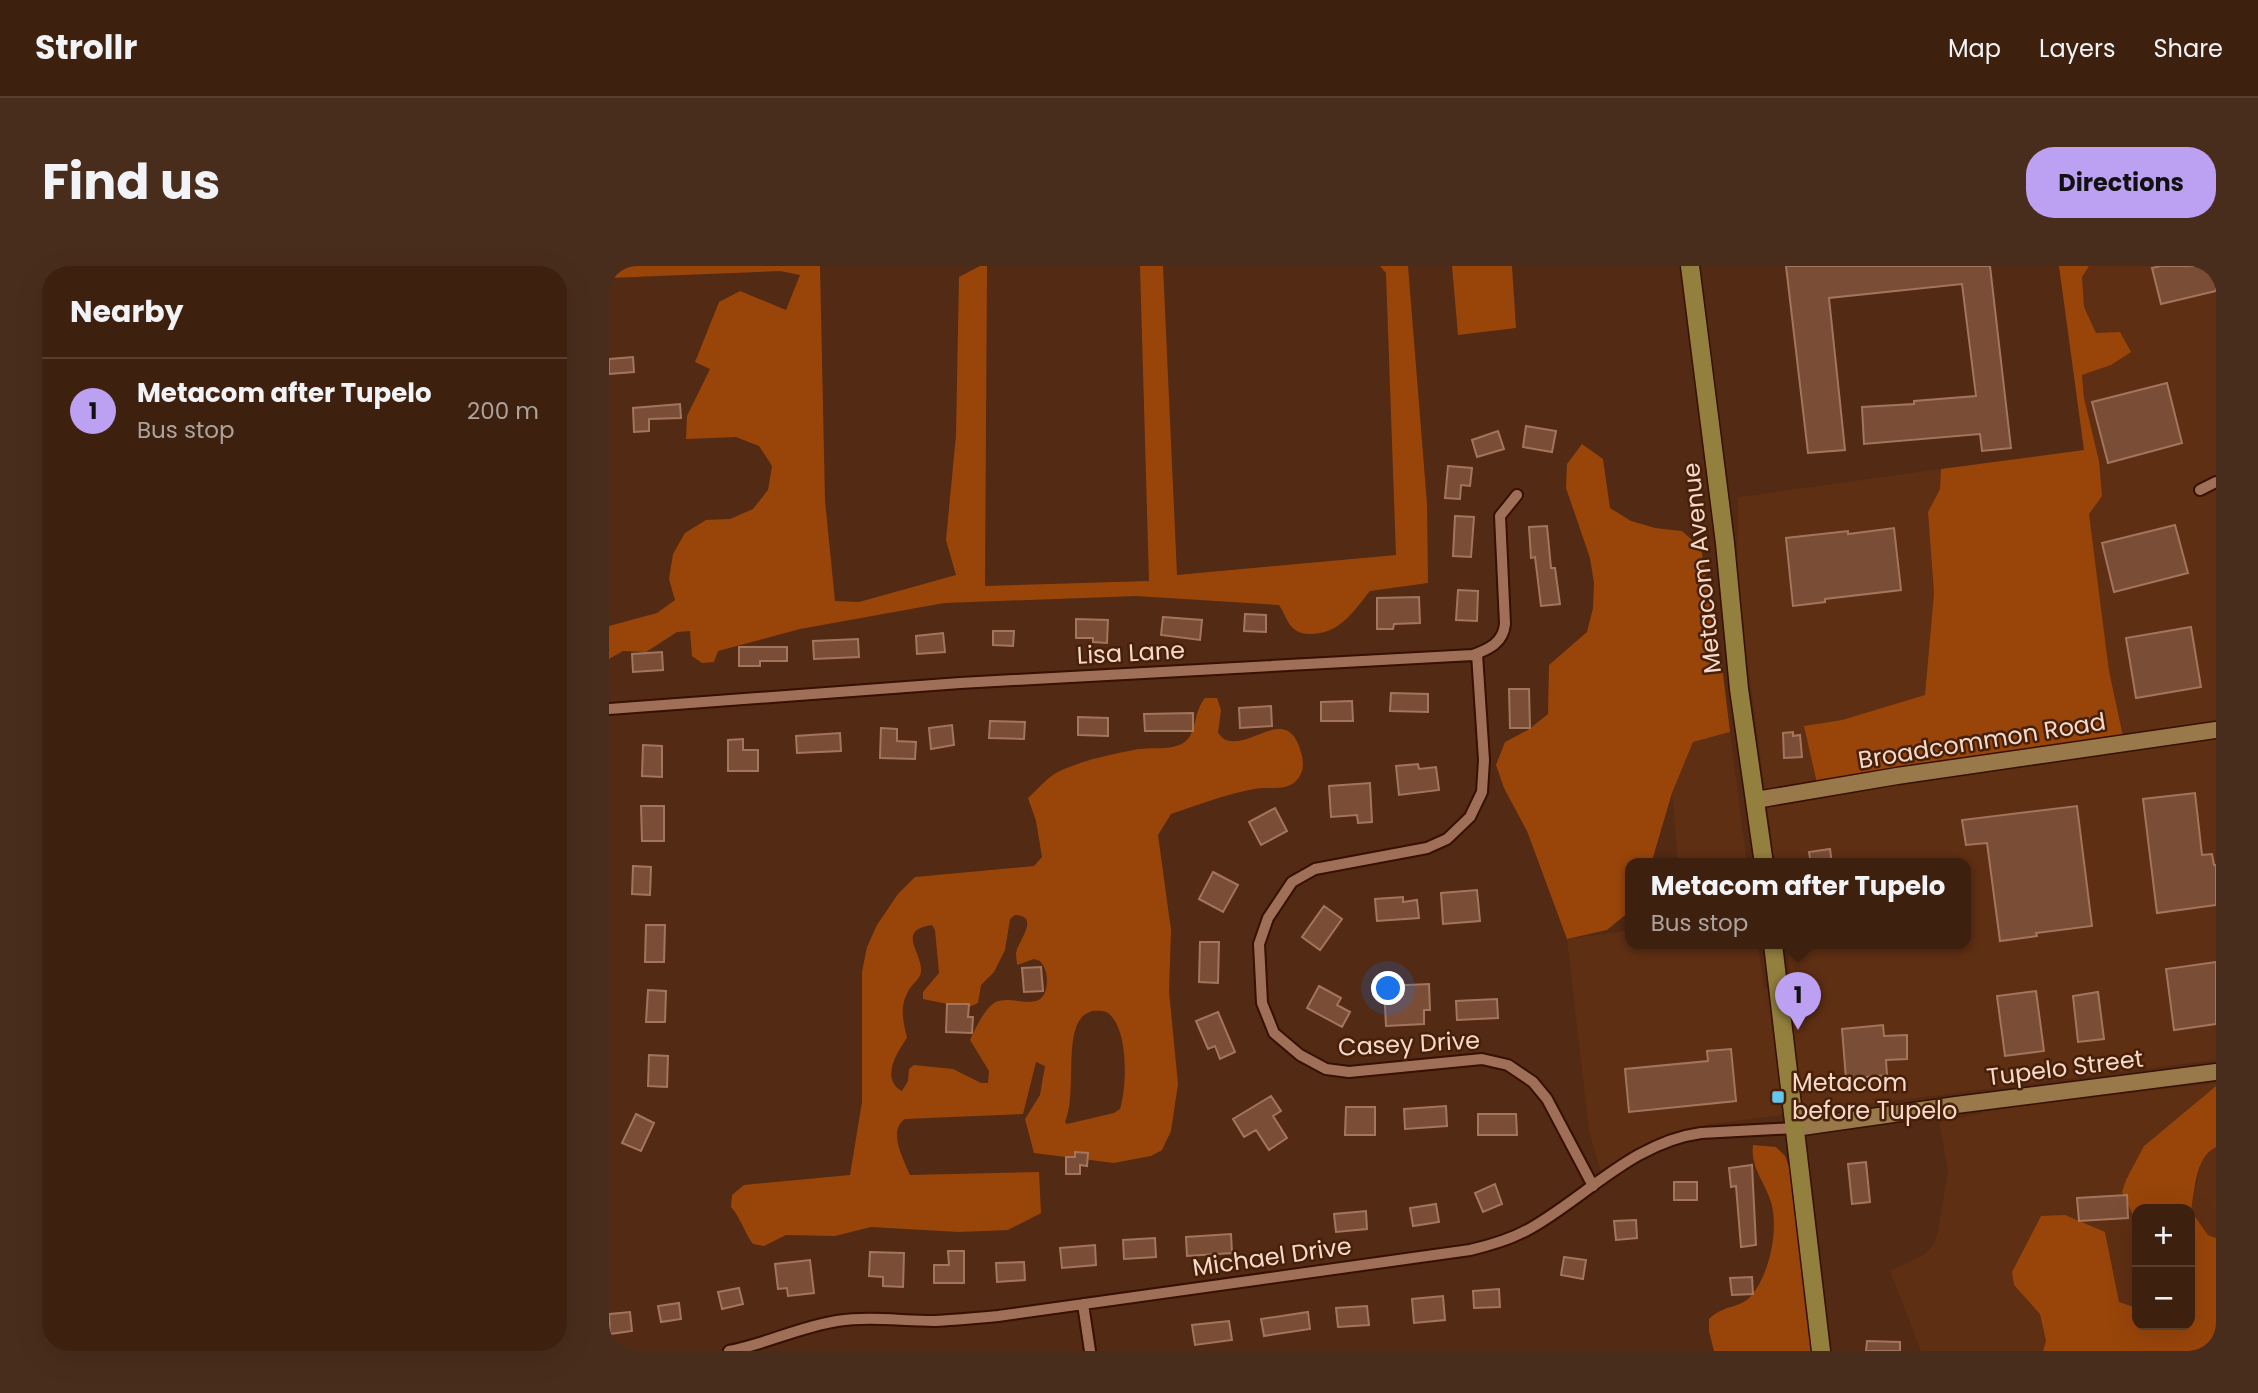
<!DOCTYPE html>
<meta charset="utf-8">
<style>
body{margin:0;font-family:Poppins,sans-serif;background:#492d1c;color:#f1f3f6}
.controls{position:absolute;right:21px;bottom:21px;display:grid;overflow:hidden;border-radius:14px;box-shadow:0 7px 28px #0002}
.controls button{width:63px;height:63px;display:grid;place-items:center;padding:0;border:0;border-bottom:2px solid #573e2e;background:#3e200e;color:#f1f3f6;font:35px sans-serif}
.you{position:absolute;left:780px;top:723px;width:24px;height:24px;margin:-18px;border:5px solid #fff;border-radius:50%;background:#1a73e8;box-shadow:0 0 0 10px #1a73e833}
.badge{display:grid;place-items:center;width:46px;height:46px;border-radius:50%;background:#bca0f2;color:#111;font-size:23px;font-weight:700}
.pin{position:absolute;translate:-50% -58px;filter:drop-shadow(0 2px 4px #0008)}
.pin::after{content:'';position:absolute;top:37px;width:24px;height:21px;background:inherit;clip-path:polygon(0 0,100% 0,50% 100%)}
.popup{position:absolute;left:1016px;top:592px;width:346px;height:91px;box-sizing:border-box;display:grid;place-content:center;border-radius:14px;background:#3e200e;filter:drop-shadow(0 2px 5px #0005);font-size:23px;white-space:nowrap;color:#ada39e}
.popup b{font-size:26px;color:#f1f3f6}
.popup::after{content:'';position:absolute;left:50%;top:100%;margin-left:-14px;border:14px solid transparent;border-top-color:#3e200e}
.list{margin:0;padding:0;list-style:none}
h2{display:flex;justify-content:space-between;align-items:center;height:91px;margin:0;padding:0 28px;font-size:30px}
h2 small{font-size:23px;font-weight:400;color:#ada39e}
.list li{display:grid;grid-template-columns:46px 1fr auto;gap:21px;align-items:center;box-sizing:border-box;height:105px;padding:0 28px;border-top:2px solid #573e2e}
.list b{display:block;font-size:26px;white-space:nowrap}
.list p{margin:0;font-size:23px;white-space:nowrap;color:#ada39e}
.list em{font-size:23px;font-style:normal;color:#ada39e}
.map{position:relative;flex:none;width:1607px;height:1085px;overflow:hidden;border-radius:28px}
header{display:flex;align-items:center;gap:42px;box-sizing:border-box;height:98px;padding:0 35px;background:#3e200e;border-bottom:2px solid #573e2e}
header strong{font-size:33px}
nav{display:flex;gap:38px;margin-inline-start:auto;font-size:24px}
.intro{display:flex;align-items:center;justify-content:space-between;box-sizing:border-box;height:168px;padding:0 42px}
h1{margin:0;font-size:49px}
.button{padding:18px 32px;border-radius:28px;background:#bca0f2;color:#111;font-size:24px;font-weight:700}
main{display:flex;gap:42px;padding:0 42px}
aside{flex:1;background:#3e200e;border-radius:28px;box-shadow:0 7px 28px #0002}
.map>svg:first-child{display:block}
.built{fill:#5f2f13}
.green{fill:#99450a;fill-rule:evenodd}
.building{fill:#794d36;stroke:#a4755d;stroke-width:2}
.lines{fill:none;stroke-linecap:round;stroke-linejoin:round}
.street-casing{stroke:#371000;stroke-width:14}
.secondary-casing{stroke:#371000;stroke-width:19}
.primary-casing{stroke:#371000;stroke-width:21}
.street{stroke:#9f7057;stroke-width:10}
.secondary{stroke:#99784a;stroke-width:16}
.primary{stroke:#94803e;stroke-width:18}
.poi-dot{fill:#64c5ee;stroke:#472007;stroke-width:2.5}
.labels{text-anchor:middle;stroke-width:5;stroke-linejoin:round;paint-order:stroke}
.street-label{font-size:24px;fill:#f4d9cc;stroke:#472007}
.poi-label{font-size:24px;fill:#f4d9cc;stroke:#472007;text-anchor:start}
</style>
<header>
<strong>Strollr</strong>
<nav><a>Map</a><a>Layers</a><a>Share</a></nav>
</header>
<div class="intro"><h1>Find us</h1><a class="button">Directions</a></div>
<main>
<aside>
<h2>Nearby<small></small></h2>
<ul class="list">
<li><span class="badge">1</span><div><b>Metacom after Tupelo</b><p>Bus stop</p></div><em>200 m</em></li>
</ul>
</aside>
<div class="map">
<svg width="1607" height="1085" viewBox="0 0 1607 1085">
<rect width="100%" height="100%" fill="#532a13"/>
<path class="built" d="M1480 0H1607V794L1101 858 1060 870 992 906 980 865 958 673 1021 664V678H1149L1155 722 1182 714 1177 678H1357V598H1166L1128 319 1129 231 1332 203 1331 223 1319 246 1325 327 1316 429 1233 454 1195 460 1514 469 1500 405 1480 248 1492 230 1490 195 1475 132 1473 109 1502 99 1475 41 1472 10Z
M1121 466 1138 598H1069L1063 527 1084 476Z
M1607 817V820L1535 880 1513 926 1528 958V1042L1510 1036 1496 966 1432 950 1403 1006 1405 1019 1431 1048 1437 1075 1434 1085H1312L1281 1005 1316 988 1325 978 1329 966 1339 904 1330 856 1395 842Z
M1607 881V972L1599 969 1582 945 1592 896 1599 885Z"/>
<path class="green" d="M0 0H211L216 235 226 335 250 336 347 309 337 274 347 169 350 11 371 0H378L376 320 540 315 531 0H554L568 309 787 289 777 7 771 0H799L818 238 819 317 761 325C743 347 731 368 700 368 692 368 686 365 681 359 677 353 674 345 670 339L527 330 335 337 191 363 109 385 105 396 93 397 83 390 81 365 68 366 37 386 14 385 0 393V360L48 347 66 334 60 313 64 288 76 267 97 254 121 253 144 243 159 224 163 200 150 180 127 171 77 173 78 150 101 103 86 96 110 36 131 25 177 44 191 9 171 5 0 12Z
M843 0H903L907 62 849 69Z
M1450 0H1480L1473 11 1475 41 1487 67 1511 66 1522 86 1502 99 1473 109 1475 132 1490 195 1493 230 1480 248 1500 405 1514 470 1208 517 1195 460 1233 454 1316 429 1325 327 1319 246 1331 223 1332 203 1475 184Z
M973 178 994 193 1001 242 1022 255 1046 262 1073 265 1092 282 1105 359 1094 382 1113 399 1121 466 1084 476 1063 527 1042 598H1021V645L998 664 958 673 918 565 895 522 887 499 896 476 919 464 939 448 940 399 978 366 984 342 985 317 981 292 957 222 958 198Z
M596 432H608L612 444 609 467C612 470 614 473 617 474 643 484 680 434 693 490 695 499 694 508 687 515 676 526 659 520 645 523 617 528 589 539 562 548L549 569 562 664 560 726 569 818 562 865 553 884 542 890 505 897 425 887 416 853 431 829 436 800 427 796 414 848 296 853C278 865 295 894 301 909L430 906 432 947 399 964 350 966 262 961 226 970 177 969 155 980 144 978C135 966 132 952 122 941L123 929 135 919 241 909 253 836V706L258 681 268 659 289 628 306 611 425 600 433 591 427 555 419 532C428 524 437 513 447 507 470 495 499 489 525 484 540 480 564 486 577 475 588 465 584 447 596 432ZM406 649C432 650 409 675 407 687 407 690 408 696 408 699L425 693 431 695C436 701 438 707 438 715 437 752 403 726 385 737 375 744 366 763 361 774L380 805 379 817H372L344 803 305 799 300 803 299 815 293 825C271 813 288 786 298 772 294 755 290 740 300 724 303 718 311 713 312 706 314 687 286 664 323 659L326 664 330 707 314 726V733L358 742 369 737 372 719 385 706 396 684 401 653ZM483 745C488 745 494 744 499 747 520 763 518 821 511 843L505 847 458 858 456 856C468 829 455 770 473 751 475 748 479 747 483 745Z
M1607 820V881C1586 891 1586 924 1582 945L1599 969 1607 972V1085H1434L1437 1075 1431 1048 1405 1019 1403 1006 1432 950 1456 949 1496 966 1510 1036 1528 1042V1059H1581V943H1528V958L1513 926 1517 914 1535 880Z
M1144 879 1167 881 1176 890 1185 914 1204 1059 1202 1085H1105L1100 1065V1053C1115 1038 1131 1043 1142 1030 1161 1008 1170 963 1162 936 1156 916 1141 901 1144 879Z"/>
<path class="building" d="M1177 0H1381L1402 182 1373 185 1371 168 1255 178 1253 141 1305 138V135L1367 130 1353 18 1220 32 1236 184 1199 187Z
M1552 0H1607V25L1552 38 1543 2Z
M24 91 25 106 0 108V93Z
M1558 117 1573 177 1499 197 1483 136Z
M71 138 72 152 40 153V165L25 166 24 142Z
M917 160 947 165 943 186 914 181Z
M889 165 895 183 868 191 863 174Z
M839 200 863 202 861 220 852 219 851 233 836 232Z
M846 250 865 251 862 291 844 290Z
M1566 259 1579 307 1505 326 1493 277Z
M938 260 942 302H946L951 338 932 340 926 291 922 292 920 261Z
M1285 262 1292 324 1216 333V336L1184 340 1177 272 1239 265V268Z
M849 324 869 325 868 355 847 354Z
M810 331 811 357 785 358 784 363H768V332Z
M636 348 657 349V366L635 365Z
M554 351 593 354 591 374 552 369Z
M467 353 499 354 498 377 484 376V372H467Z
M1582 361 1592 421 1527 432 1517 372Z
M384 365H405L404 380 384 379Z
M334 367 336 386 308 388 307 370Z
M249 373 250 391 205 393 204 375Z
M130 381H178V395H151V400H130Z
M53 386 54 404 24 406 23 388Z
M900 423H920L921 462H901Z
M782 427 819 428V446L781 445Z
M743 435 744 455H712V436Z
M662 440 663 460 631 462 630 442Z
M584 447V465H536L535 448Z
M469 451 499 452V470L469 469Z
M381 455 416 456 415 473 380 472Z
M343 459 345 479 322 483 320 462Z
M272 462 288 463V475L307 476 306 493 271 492Z
M1184 466V470L1191 469 1193 491 1175 492 1174 467Z
M231 467 232 485 188 487 187 470Z
M134 473V484H149V505H119V474Z
M34 479 53 480V511L33 510Z
M809 498 810 503 827 501 830 524 790 529 787 500Z
M761 517 763 556 749 557 748 549 722 551 720 520Z
M1586 527 1593 589 1603 588 1605 599H1607V639L1548 647 1534 533Z
M32 540H55V575H33Z
M1468 540 1483 660 1427 667 1428 670 1391 675 1378 577 1357 579 1353 554Z
M666 542 678 565 652 579 640 556Z
M1221 583 1223 598H1202L1200 586Z
M24 600 42 601 41 629 23 628Z
M604 606 629 619 614 646 590 633Z
M868 624 871 655 834 658 832 627Z
M794 631V636L808 634 810 652 768 655 766 633Z
M715 640 733 653 711 684 693 671Z
M37 659H56L55 696H36Z
M591 676H610L609 717 590 716Z
M1607 696V758L1565 764 1557 703Z
M432 701 434 725 415 726 413 702Z
M820 718 821 744H815V758L777 760 775 720Z
M710 720 732 732 728 739 741 746 733 761 698 742Z
M39 724 57 725 56 756H37Z
M1427 725 1435 785 1396 790 1388 730Z
M1489 726 1495 773 1469 776 1464 730Z
M888 733 889 752 848 754 847 735Z
M338 738H360L359 751H364L363 767 337 766Z
M609 746 626 786 611 793 606 780 599 783 587 755Z
M1274 759 1275 770 1298 769V793L1277 794 1278 809 1237 813 1233 763Z
M1122 783 1127 835 1020 846 1016 803 1099 795 1098 785Z
M40 789 59 790 58 821 39 820Z
M662 830 672 845 664 850 678 872 660 884 647 864 635 871 624 853Z
M837 840 838 860 796 863 795 843Z
M737 841H766V869H736Z
M27 848 45 857 32 885 13 877Z
M869 848H907L908 869H869Z
M466 886 479 887 478 900 471 899V908H457V891H466Z
M1257 896 1261 936 1243 938 1239 898Z
M1143 899 1147 979 1132 981 1127 920 1122 921 1120 902Z
M1065 916H1088V934H1065Z
M886 918 893 938 874 946 866 927Z
M1518 929 1519 952 1470 955 1468 932Z
M827 938 830 956 804 960 801 942Z
M757 945 758 963 727 966 725 948Z
M1027 954 1028 972 1007 974 1005 955Z
M622 968 623 987 578 990 577 971Z
M546 972 547 991 515 993 514 974Z
M486 979 487 999 453 1002 451 982Z
M339 985H355V1017H325V999H340Z
M261 986 295 987 294 1021 274 1020V1011L260 1010Z
M955 991 977 994 974 1013 952 1009Z
M201 994 205 1027 179 1030 178 1022 169 1023 166 998Z
M415 996 416 1014 388 1016 387 997Z
M1143 1011 1144 1028 1123 1029 1121 1012Z
M130 1022 134 1038 113 1043 109 1026Z
M890 1023 891 1041 865 1042 864 1025Z
M834 1030 836 1054 805 1057 803 1033Z
M70 1037 72 1053 52 1056 49 1040Z
M758 1040 760 1059 729 1061 727 1042Z
M21 1046 23 1065 1 1068 0 1048Z
M699 1046 701 1063 655 1070 652 1053Z
M620 1055 623 1074 586 1079 583 1059Z
M1258 1075 1291 1076V1085H1257Z"/>
<g class="lines">
<g class="street-casing">
<path id="street" d="M1591 224 1607 216
M868 388 875 494 873 526 861 551 838 573 818 582 706 603 683 616 659 652 650 678 653 737 665 767 691 789 717 803 740 806 873 793 899 799 924 816 938 833 984 920
M0 443 351 417 864 389C880 383 894 377 896 358L891 250 908 229
M474 1038 481 1085
M120 1085C157 1078 190 1061 228 1055 261 1050 292 1055 325 1055 346 1054 368 1052 389 1050L861 984C883 979 903 973 922 962 978 930 1025 876 1092 867L1186 862"/>
</g>
<g class="secondary-casing">
<path id="secondary" d="M1147 534 1288 510 1607 464
M1186 862 1347 839 1607 806"/>
</g>
<g class="primary-casing">
<path id="primary" d="M1081 0 1116 277 1130 423 1155 598
M1164 678 1212 1085"/>
</g>
<use href="#street" class="street"/>
<use href="#secondary" class="secondary"/>
<use href="#primary" class="primary"/>
</g>
<rect class="poi-dot" x="1162" y="824" width="14" height="14" rx="3.5"/>
<g class="labels">
<g class="street-label">
<text transform="translate(1093 302) rotate(-96)" y="8">Metacom Avenue</text>
<text transform="translate(522 387) rotate(-3)" y="8">Lisa Lane</text>
<text transform="translate(1373 475) rotate(-9)" y="8">Broadcommon Road</text>
<text transform="translate(800 778) rotate(-3)" y="8">Casey Drive</text>
<text transform="translate(1456 802) rotate(-7)" y="8">Tupelo Street</text>
<text transform="translate(663 991) rotate(-8)" y="8">Michael Drive</text>
</g>
<g class="poi-label">
<text x="1183" y="825">Metacom<tspan x="1183" dy="28">before Tupelo</tspan></text>
</g>
</g>
</svg>
<div class="controls">
<button>+</button>
<button>−</button>
</div>
<div class="you"></div>
<div class="pin badge" style="left:1189px;top:764px">1</div>
<div class="popup"><b>Metacom after Tupelo</b>Bus stop</div>
</div>
</main>
